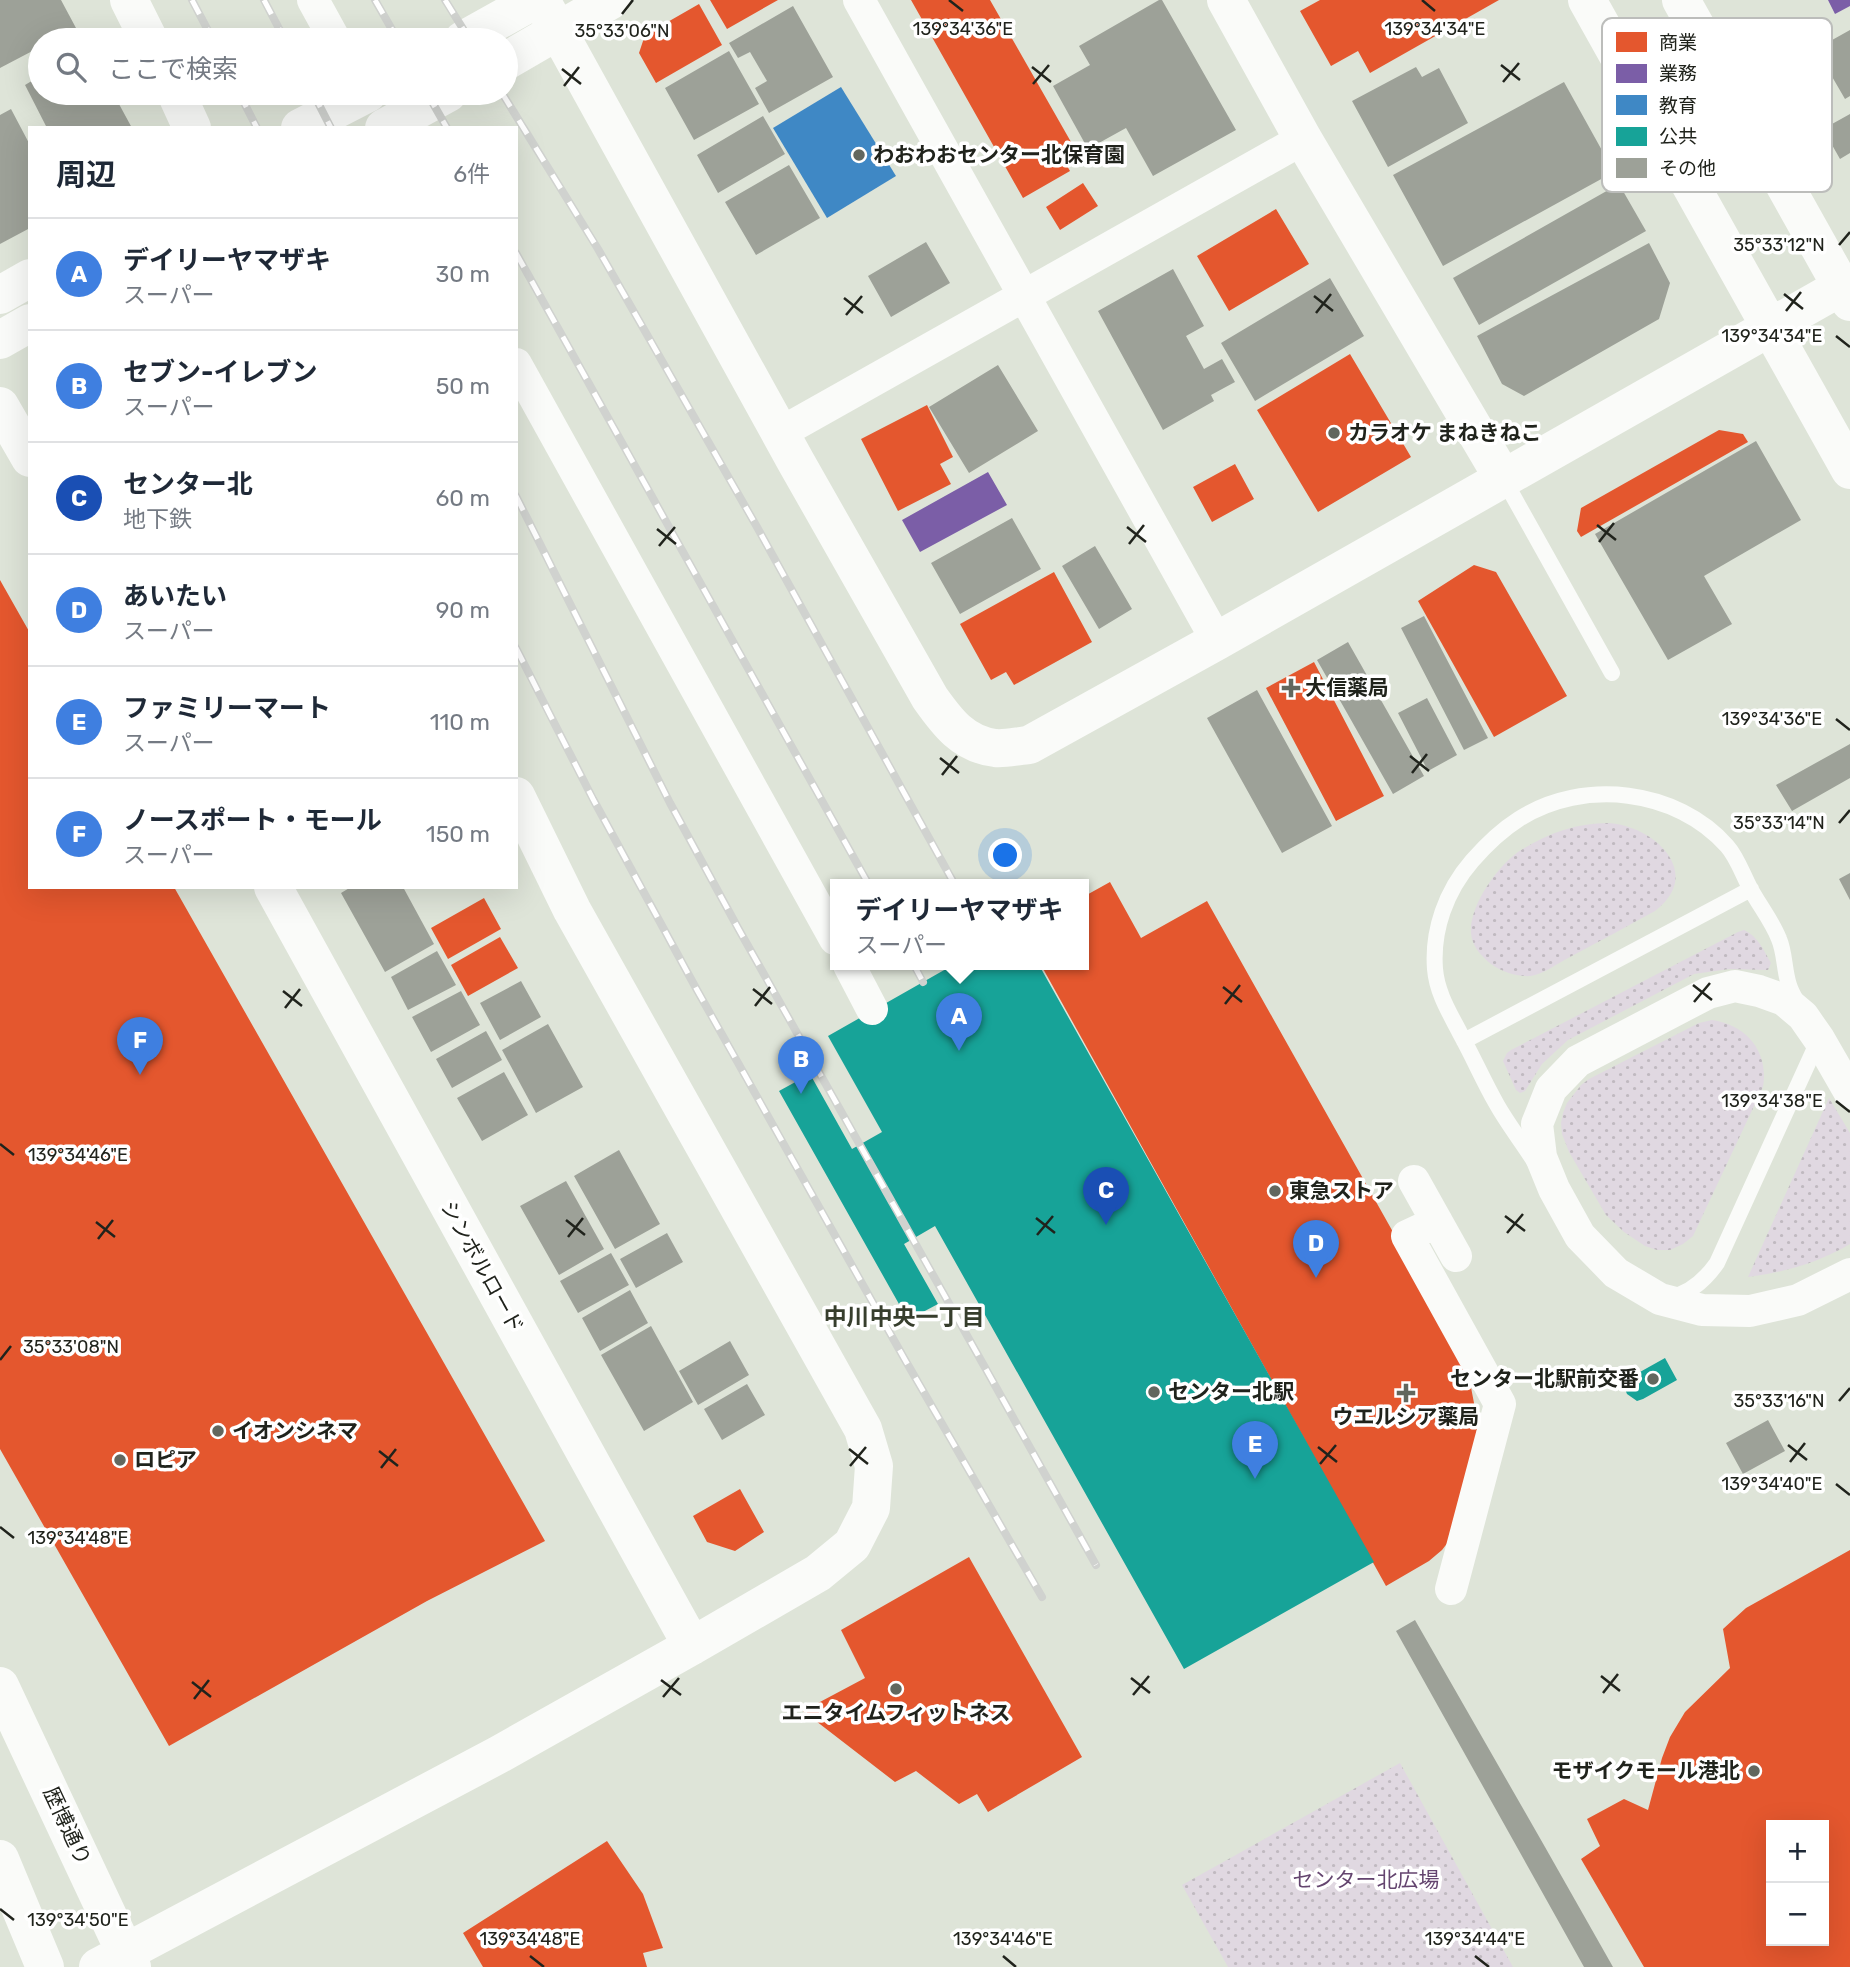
<!DOCTYPE html>
<html lang="ja">
<meta charset="utf-8">
<style>
body{margin:0;font-family:Rubik,"Noto Sans JP",sans-serif;background:#f6f6f7;color:#1f2937}
.controls{position:absolute;right:21px;bottom:21px;display:grid;overflow:hidden;border-radius:0px;box-shadow:0 7px 28px #0002}
.controls button{width:63px;height:63px;display:grid;place-items:center;padding:0;border:0;border-bottom:2px solid #e0e1e3;background:#fff;color:#1f2937;font:35px sans-serif}
.you{position:absolute;left:1006px;top:856px;width:24px;height:24px;margin:-18px;border:5px solid #fff;border-radius:50%;background:#1a73e8;box-shadow:0 0 0 10px #1a73e833}
.badge{display:grid;place-items:center;width:46px;height:46px;border-radius:50%;background:#db2777;color:#fff;font-size:23px;font-weight:700}
.pin{position:absolute;translate:-50% -58px;filter:drop-shadow(0 2px 4px #0008)}
.pin::after{content:'';position:absolute;top:37px;width:24px;height:21px;background:inherit;clip-path:polygon(0 0,100% 0,50% 100%)}
.popup{position:absolute;left:830px;top:879px;width:259px;height:91px;box-sizing:border-box;display:grid;place-content:center;border-radius:0px;background:#fff;filter:drop-shadow(0 2px 5px #0005);font-size:23px;white-space:nowrap;color:#747a83}
.popup b{font-size:26px;color:#1f2937}
.popup::after{content:'';position:absolute;left:50%;top:100%;margin-left:-14px;border:14px solid transparent;border-top-color:#fff}
.list{margin:0;padding:0;list-style:none}
h2{display:flex;justify-content:space-between;align-items:center;height:91px;margin:0;padding:0 28px;font-size:30px}
h2 small{font-size:23px;font-weight:400;color:#747a83}
.list li{display:grid;grid-template-columns:46px 1fr auto;gap:21px;align-items:center;box-sizing:border-box;height:112px;padding:0 28px;border-top:2px solid #e0e1e3}
.list b{display:block;font-size:26px;white-space:nowrap}
.list p{margin:0;font-size:23px;white-space:nowrap;color:#747a83}
.list em{font-size:23px;font-style:normal;color:#747a83}
.icon{flex:none;width:38px;height:38px;fill:none;stroke:currentColor;stroke-width:2;stroke-linecap:round;stroke-linejoin:round}
.map{position:relative;flex:none;width:1850px;height:1967px;overflow:hidden}
.search{position:absolute;background:#fff;box-shadow:0 7px 28px #0002;left:28px;top:28px;width:490px;height:77px;display:flex;align-items:center;gap:18px;box-sizing:border-box;padding:0 24px;border-radius:38px;color:#747a83;font-size:26px}
.panel{position:absolute;background:#fff;box-shadow:0 7px 28px #0002;left:28px;top:126px;width:490px;height:763px;border-radius:0px}
.map>svg:first-child{display:block}
.grass{fill:url(#grass-dots)}
.shops{fill:#e4572e;fill-rule:evenodd}
.offices{fill:#7b5ea7}
.schools{fill:#3f88c5}
.public{fill:#17a398}
.building{fill:#9da198}
.lines{fill:none;stroke-linecap:round;stroke-linejoin:round}
.lane{stroke:#fafbf9;stroke-width:16}
.street{stroke:#fafbf9;stroke-width:32}
.secondary{stroke:#fafbf9;stroke-width:38}
.rail-casing{stroke:#d0d2cf;stroke-width:8}
.rail{stroke:#fff;stroke-width:5;stroke-dasharray:16;stroke-linecap:butt}
.ticks{fill:none;stroke:#20231c;stroke-width:2.5}
.poi-dot{fill:#62675e;stroke:#fff;stroke-width:2.5}
.labels{text-anchor:middle;stroke-width:7;stroke-linejoin:round;paint-order:stroke}
.poi-label{font-size:21px;font-weight:bold;fill:#20231c;stroke:#fff;text-anchor:start}
.street-label{font-size:21px;fill:#20231c;stroke:#fff}
.park-label{font-size:21px;fill:#64456f;stroke:#fff}
.neighbourhood-label{font-size:23px;font-weight:bold;fill:#373e2d;stroke:#fff}
.key{fill:#fff;stroke:#bcbdbb;stroke-width:2}
.key-label{font-size:19px;fill:#20231c}
.ticks-label{font-size:18px;text-anchor:middle;fill:#20231c;stroke:#fff;stroke-width:7;stroke-linejoin:round;paint-order:stroke}
</style>
<div class="map">
<svg width="1850" height="1967" viewBox="0 0 1850 1967">
<defs>
<pattern id="grass-dots" width="8" height="8" patternUnits="userSpaceOnUse" patternTransform="scale(1.75)"><rect width="8" height="8" fill="#e0d8e1"/><path d="M2 2h.1M6 6h.1" fill="none" stroke="#c0b9c0" stroke-width="1.8" stroke-linecap="round"/></pattern>
</defs>
<rect width="100%" height="100%" fill="#dee4d8"/>
<path class="grass" d="M1609 823C1654 826 1705 873 1655 911 1626 927 1598 942 1570 957 1558 963 1544 974 1531 976 1517 977 1502 972 1491 964 1481 956 1472 946 1471 933 1469 906 1497 867 1518 852 1546 834 1575 823 1609 823Z
M1744 930C1758 936 1764 951 1771 963L1768 970 1729 969 1694 974 1568 1040 1542 1064 1525 1091 1520 1093 1516 1090 1503 1061 1507 1053 1511 1050 1738 932Z
M1712 1020C1747 1025 1769 1052 1763 1087L1693 1236 1683 1244 1670 1250H1657L1645 1246 1624 1232 1606 1215 1569 1152 1562 1134 1561 1123 1563 1113 1567 1103 1581 1085 1589 1079 1699 1023Z
M1829 1098 1850 1133V1244C1818 1263 1785 1272 1748 1277Z
M1400 1763 1513 1967H1228L1182 1885Z"/>
<path class="shops" d="M710 0H778L727 29Z
M911 0H990L1075 149 1062 157 1070 171 1023 198Z
M1320 0H1499L1370 73 1358 51 1331 66 1300 11Z
M699 4 722 45 656 83 639 53 645 35Z
M1083 183 1098 206 1060 230 1046 207Z
M1276 209 1309 264 1229 311 1197 256Z
M1350 354 1411 457 1318 512 1257 410Z
M927 405 953 457 940 464 951 484 898 511 861 439Z
M1719 430 1743 434 1748 442 1581 537 1577 531 1581 508Z
M1235 464 1254 499 1212 522 1193 487Z
M1474 565 1496 572 1567 696 1494 737 1418 601Z
M1054 572 1092 642 1014 685 1006 672 991 680 960 624Z
M0 580 30 633V887H174L545 1541 427 1601 169 1746 0 1449Z
M1314 662 1384 796 1336 821 1266 688Z
M1110 882 1141 938 1207 901 1461 1353 1469 1377 1474 1403 1477 1429 1475 1456 1452 1537 1442 1550 1429 1561 1386 1586 1041 965H1083V897Z
M484 898 501 929 448 959 431 928Z
M500 937 518 968 468 996 451 965Z
M740 1489 764 1532 735 1551 707 1542 693 1516Z
M1850 1550V1967H1644L1581 1859 1600 1846 1587 1819 1624 1799 1648 1810 1662 1758 1670 1737 1685 1712 1730 1668 1723 1629 1746 1608ZM1771 1825H1824V1941H1771Z
M969 1557 1082 1757 988 1812 977 1794 959 1804 916 1771 895 1782 803 1711 865 1678 841 1630Z
M607 1841 643 1894 663 1948 643 1953 647 1967H483L463 1933Z"/>
<path class="offices" d="M1828 0H1850V6L1835 14Z
M988 472 1007 505 920 552 902 520Z"/>
<path class="schools" d="M841 87 896 176 827 218 773 128Z"/>
<path class="public" d="M953 965H1039L1374 1562 1184 1669 935 1226 904 1244 938 1304 908 1320 779 1091 810 1074 852 1149 882 1132 828 1036Z
M1665 1358 1677 1380 1643 1399 1637 1401 1627 1394 1625 1389 1626 1382 1631 1377Z"/>
<path class="building" d="M0 0H61L76 28 53 40H40V47L0 68Z
M1159 0H1162L1236 130 1153 176 1126 128 1088 149 1053 86 1090 65 1079 46Z
M793 6 833 77 769 113 755 88 767 81 750 52 738 58 729 43Z
M1850 30V96L1845 99 1816 49Z
M729 51 759 104 694 140 665 88Z
M1416 67 1422 77 1439 68 1468 123 1388 167 1352 101Z
M40 76V93H113L132 128H47L25 85Z
M1564 82 1614 172 1443 266 1393 175Z
M11 109 30 145V228L0 244V115Z
M1850 114V153L1840 159 1823 129Z
M763 116 785 154 718 193 697 155Z
M789 165 820 218 756 255 725 202Z
M1619 184 1646 231 1479 325 1453 278Z
M926 242 950 283 891 317 868 276Z
M1649 243 1670 283 1659 319 1524 396 1502 384 1477 336Z
M1173 269 1204 326 1186 336 1204 369 1222 359 1235 382 1211 395 1214 401 1163 430 1098 311Z
M1330 278 1364 336 1255 401 1221 343Z
M998 365 1038 431 969 473 929 407Z
M1756 441 1801 520 1704 576 1732 624 1668 660 1595 534Z
M1012 518 1041 569 960 614 931 563Z
M1095 546 1132 609 1099 629 1062 566Z
M1424 616 1488 738 1464 750 1401 628Z
M1348 642 1424 776 1393 794 1317 660Z
M1257 690 1332 826 1282 853 1207 718Z
M1427 698 1457 755 1428 771 1398 713Z
M1850 744V778L1792 811 1776 785Z
M1850 873V900L1839 879Z
M351 887H403L434 944 385 972 341 893Z
M437 951 456 985 408 1010 391 977Z
M521 981 541 1017 500 1040 480 1003Z
M461 991 480 1025 431 1052 412 1017Z
M548 1024 583 1087 536 1113 502 1050Z
M486 1031 502 1060 452 1088 436 1059Z
M504 1072 528 1115 482 1141 457 1098Z
M619 1150 660 1224 615 1249 574 1176Z
M566 1181 604 1249 559 1275 520 1206Z
M667 1233 683 1262 636 1288 620 1259Z
M611 1253 629 1285 578 1313 560 1281Z
M630 1290 648 1323 600 1351 582 1318Z
M651 1326 693 1402 644 1431 601 1355Z
M730 1341 749 1375 698 1405 679 1371Z
M747 1384 765 1415 722 1440 704 1409Z
M1768 1420 1785 1451 1743 1474 1726 1443Z
M1415 1620 1545 1847 1613 1967H1584L1396 1631Z"/>
<g class="lines">
<path class="lane" d="M1503 478 1612 673
M1464 1041 1751 889
M1534 1161C1522 1142 1507 1123 1496 1103 1484 1082 1474 1059 1462 1037 1451 1015 1437 994 1435 969 1432 930 1446 891 1472 861 1486 845 1500 831 1519 819 1583 778 1677 789 1727 846 1737 857 1743 875 1750 888 1759 905 1772 921 1779 939 1785 953 1784 970 1789 985 1791 992 1795 998 1798 1004
M1671 1297C1691 1293 1705 1280 1717 1263L1819 1039"/>
<path class="street" d="M313 0 335 40
M859 0 1217 641
M516 364 835 939
M780 433 1303 139
M849 965 872 1009
M1850 1093 1819 1039 1803 1016 1784 1000 1759 991 1735 986 1708 993 1578 1061 1551 1089 1537 1124 1541 1157 1554 1189 1580 1236 1616 1273 1660 1299 1702 1310 1750 1311 1798 1300 1850 1274
M1414 1181 1456 1256
M1437 1222 1407 1236 1500 1404 1451 1589"/>
<path class="secondary" d="M129 0 149 40
M541 0 796 462 930 698C947 722 963 744 995 748 1005 749 1018 746 1029 745L1217 641 1841 287
M1226 0 1303 139 1503 478
M1587 0 1850 470
M1681 0 1850 302
M463 40 535 0
M506 61 611 0
M176 93 192 128
M300 128 368 93
M384 128 448 93
M0 295 30 278
M0 340 30 323
M0 406 30 458
M273 887 692 1646
M0 1686 132 1967
M0 1859 45 1967
M98 1967 498 1755 692 1646 818 1573 852 1545 871 1508 874 1466 863 1429 572 910 516 796"/>
<g class="rail-casing">
<path id="rail" d="M192 0 213 40
M264 0 285 40
M375 0 398 40
M445 0 470 40
M239 93 257 128
M313 93 331 128
M427 93 447 128
M502 93 598 249 757 527 955 885
M516 253 869 885
M516 496 670 803 738 928 1096 1565
M516 648 593 799 697 990 904 1358 1042 1597
M914 965 923 982"/>
</g>
<use href="#rail" class="rail"/>
</g>
<path class="ticks" d="M949 0 963 11M1422 0 1435 11M622 14 633 0M1501 65 1520 80M1032 67 1051 82M562 69 581 84M1503 82 1519 63M1033 84 1049 65M564 86 579 67M1839 245 1850 232M1784 294 1803 309M1314 296 1333 311M844 298 863 313M1786 311 1801 292M1316 313 1331 294M846 315 862 296M1836 336 1850 347M1597 525 1616 540M1127 527 1146 542M657 529 676 544M1599 542 1614 523M1129 544 1144 525M659 546 675 527M1836 719 1850 730M1410 756 1429 771M940 758 959 773M1412 773 1427 754M942 775 957 756M1839 823 1850 810M1693 985 1712 1000M1223 987 1242 1002M753 989 772 1004M283 991 302 1006M1694 1002 1710 983M1225 1004 1240 985M755 1006 770 987M285 1008 300 989M1836 1101 1850 1112M0 1144 14 1155M1505 1216 1525 1231M1036 1218 1055 1233M566 1220 585 1235M96 1222 115 1237M1507 1233 1523 1214M1037 1235 1053 1216M568 1237 583 1218M98 1239 113 1220M0 1360 11 1346M1839 1401 1850 1388M1788 1445 1807 1460M1318 1447 1337 1462M849 1449 868 1464M379 1451 398 1466M1790 1462 1805 1443M1320 1464 1336 1445M850 1466 866 1447M381 1468 396 1449M1836 1484 1850 1495M0 1527 14 1538M1601 1676 1620 1691M1131 1678 1150 1693M661 1680 681 1695M192 1682 211 1697M1603 1693 1618 1674M1133 1695 1149 1676M663 1697 679 1678M194 1699 209 1680M0 1909 14 1920M530 1956 544 1967M1003 1956 1016 1967M1475 1956 1489 1967"/>
<g class="poi-dot">
<circle cx="859" cy="155" r="7"/>
<circle cx="1334" cy="433" r="7"/>
<path d="M1287.5 677.5h7v7h7v7h-7v7h-7v-7h-7v-7h7z"/>
<circle cx="1275" cy="1191" r="7"/>
<circle cx="1653" cy="1379" r="7"/>
<circle cx="1154" cy="1392" r="7"/>
<path d="M1402.5 1382.5h7v7h7v7h-7v7h-7v-7h-7v-7h7z"/>
<circle cx="218" cy="1431" r="7"/>
<circle cx="120" cy="1460" r="7"/>
<circle cx="896" cy="1689" r="7"/>
<circle cx="1754" cy="1771" r="7"/>
</g>
<g class="labels">
<g class="poi-label">
<text x="873" y="162">わおわおセンター北保育園</text>
<text x="1348" y="440">カラオケ まねきねこ</text>
<text x="1305" y="695">大信薬局</text>
<text x="1289" y="1198">東急ストア</text>
<text x="1639" y="1386" text-anchor="end">センター北駅前交番</text>
<text x="1168" y="1399">センター北駅</text>
<text x="1406" y="1424" text-anchor="middle">ウエルシア薬局</text>
<text x="232" y="1438">イオンシネマ</text>
<text x="134" y="1467">ロピア</text>
<text x="896" y="1720" text-anchor="middle">エニタイムフィットネス</text>
<text x="1740" y="1778" text-anchor="end">モザイクモール港北</text>
</g>
<g class="street-label">
<text transform="translate(482 1267) rotate(61)" y="7">シンボルロード</text>
<text transform="translate(67 1826) rotate(65)" y="7">歴博通り</text>
</g>
<g class="park-label">
<text x="1366" y="1887">センター北広場</text>
</g>
<g class="neighbourhood-label">
<text x="904" y="1325">中川中央一丁目</text>
</g>
</g>
<rect x="1602" y="18" width="230" height="174" rx="10" class="key"/>
<rect x="1616" y="32" width="31" height="20" fill="#e4572e"/>
<rect x="1616" y="64" width="31" height="19" fill="#7b5ea7"/>
<rect x="1616" y="95" width="31" height="20" fill="#3f88c5"/>
<rect x="1616" y="127" width="31" height="19" fill="#17a398"/>
<rect x="1616" y="158" width="31" height="20" fill="#9da198"/>
<g class="key-label">
<text x="1659" y="49">商業</text>
<text x="1659" y="80">業務</text>
<text x="1659" y="112">教育</text>
<text x="1659" y="143">公共</text>
<text x="1659" y="175">その他</text>
</g>
<g class="ticks-label">
<text x="963" y="35">139°34'36"E</text>
<text x="1435" y="35">139°34'34"E</text>
<text x="622" y="37">35°33'06"N</text>
<text x="1779" y="251">35°33'12"N</text>
<text x="1772" y="342">139°34'34"E</text>
<text x="1772" y="725">139°34'36"E</text>
<text x="1779" y="829">35°33'14"N</text>
<text x="1772" y="1107">139°34'38"E</text>
<text x="78" y="1161">139°34'46"E</text>
<text x="71" y="1353">35°33'08"N</text>
<text x="1779" y="1407">35°33'16"N</text>
<text x="1772" y="1490">139°34'40"E</text>
<text x="78" y="1544">139°34'48"E</text>
<text x="78" y="1926">139°34'50"E</text>
<text x="530" y="1945">139°34'48"E</text>
<text x="1003" y="1945">139°34'46"E</text>
<text x="1475" y="1945">139°34'44"E</text>
</g>
</svg>
<div class="controls">
<button>+</button>
<button>−</button>
</div>
<div class="you"></div>
<div class="pin badge" style="left:959px;top:1051px;background:#3f7fe0">A</div>
<div class="popup"><b>デイリーヤマザキ</b>スーパー</div>
<div class="pin badge" style="left:801px;top:1094px;background:#3f7fe0">B</div>
<div class="pin badge" style="left:1106px;top:1225px;background:#1a4fb4">C</div>
<div class="pin badge" style="left:1316px;top:1278px;background:#3f7fe0">D</div>
<div class="pin badge" style="left:1255px;top:1479px;background:#3f7fe0">E</div>
<div class="pin badge" style="left:140px;top:1075px;background:#3f7fe0">F</div>
<div class="search"><svg class="icon" aria-label="search" viewBox="0 0 24 24"><circle cx="10" cy="10" r="6"/><path d="M15 15l6 6"/></svg>ここで検索</div>
<section class="panel">
<h2>周辺<small>6件</small></h2>
<ul class="list">
<li><span class="badge" style="background:#3f7fe0">A</span><div><b>デイリーヤマザキ</b><p>スーパー</p></div><em>30 m</em></li>
<li><span class="badge" style="background:#3f7fe0">B</span><div><b>セブン-イレブン</b><p>スーパー</p></div><em>50 m</em></li>
<li><span class="badge" style="background:#1a4fb4">C</span><div><b>センター北</b><p>地下鉄</p></div><em>60 m</em></li>
<li><span class="badge" style="background:#3f7fe0">D</span><div><b>あいたい</b><p>スーパー</p></div><em>90 m</em></li>
<li><span class="badge" style="background:#3f7fe0">E</span><div><b>ファミリーマート</b><p>スーパー</p></div><em>110 m</em></li>
<li><span class="badge" style="background:#3f7fe0">F</span><div><b>ノースポート・モール</b><p>スーパー</p></div><em>150 m</em></li>
</ul>
</section>
</div>
